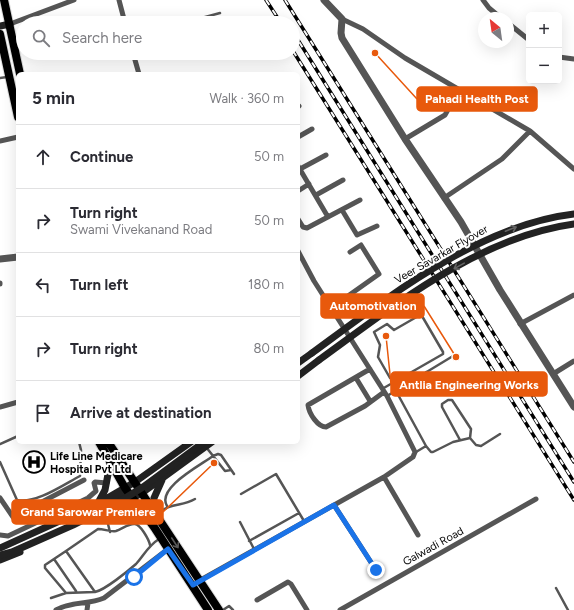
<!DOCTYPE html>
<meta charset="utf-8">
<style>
body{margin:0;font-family:Figtree,sans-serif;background:#f2f2f3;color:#2b2b33}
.controls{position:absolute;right:12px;top:12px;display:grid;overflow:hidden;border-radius:6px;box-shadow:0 4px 16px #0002}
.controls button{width:36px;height:36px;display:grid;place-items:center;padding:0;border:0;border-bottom:1px solid #e1e1e2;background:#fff;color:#2b2b33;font:20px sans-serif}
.compass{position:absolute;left:478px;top:12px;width:36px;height:36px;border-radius:50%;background:#fff;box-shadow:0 4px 16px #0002;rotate:331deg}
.stop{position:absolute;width:12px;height:12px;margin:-9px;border:3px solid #1a73e8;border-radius:50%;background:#fff}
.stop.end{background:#1a73e8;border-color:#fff;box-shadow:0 1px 4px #0008}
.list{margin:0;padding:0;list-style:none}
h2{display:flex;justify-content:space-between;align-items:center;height:52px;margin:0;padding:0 16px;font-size:17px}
h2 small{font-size:13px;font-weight:400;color:#7c7c81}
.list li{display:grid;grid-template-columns:26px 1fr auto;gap:12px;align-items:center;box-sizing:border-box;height:64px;padding:0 16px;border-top:1px solid #e1e1e2}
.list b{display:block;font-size:15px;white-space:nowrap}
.list p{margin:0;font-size:13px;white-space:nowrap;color:#7c7c81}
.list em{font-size:13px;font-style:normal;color:#7c7c81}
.icon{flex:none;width:22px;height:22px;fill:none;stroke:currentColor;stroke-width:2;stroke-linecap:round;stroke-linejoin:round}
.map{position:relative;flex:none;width:574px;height:610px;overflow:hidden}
.search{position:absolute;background:#fff;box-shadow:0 4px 16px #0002;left:16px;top:16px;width:284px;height:44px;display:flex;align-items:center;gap:10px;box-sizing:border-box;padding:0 14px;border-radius:22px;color:#7c7c81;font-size:15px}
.panel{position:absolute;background:#fff;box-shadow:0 4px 16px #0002;left:16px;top:72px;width:284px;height:372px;border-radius:6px}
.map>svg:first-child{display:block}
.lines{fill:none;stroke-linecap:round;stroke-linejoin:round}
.primary-casing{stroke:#dbdbdb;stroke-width:10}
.service{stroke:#555;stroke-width:2.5}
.minor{stroke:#555;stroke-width:5}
.tertiary{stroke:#555;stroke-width:7}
.secondary{stroke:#222;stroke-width:7}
.primary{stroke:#000;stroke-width:8}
.rail-casing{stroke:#000;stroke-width:3.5}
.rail{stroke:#fff;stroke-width:2;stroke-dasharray:6;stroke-linecap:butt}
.secondary-bridge{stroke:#222;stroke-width:7}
.oneway{stroke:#646464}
.oneway2{stroke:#595959}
.route{stroke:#1a73e8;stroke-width:5}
.labels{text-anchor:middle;stroke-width:4;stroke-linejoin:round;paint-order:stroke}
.street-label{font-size:11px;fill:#000;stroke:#fff}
.poi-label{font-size:11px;font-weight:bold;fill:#000;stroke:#fff;text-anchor:start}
.leader{fill:none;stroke:#e8590c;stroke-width:1.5}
.callout-dot{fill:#e8590c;stroke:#fff;stroke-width:1.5}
.callout{fill:#e8590c;stroke:#e8590c;stroke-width:1.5}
.callout-label{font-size:12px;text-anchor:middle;font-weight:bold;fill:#fff}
</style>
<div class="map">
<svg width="574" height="610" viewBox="0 0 574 610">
<rect width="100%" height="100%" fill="#fff"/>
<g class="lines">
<g class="primary-casing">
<path id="primary" d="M4 0 20 74
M0 34 18 117
M99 442 125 488 154 527 208 610
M108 442 219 610"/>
</g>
<path class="service" d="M183 23 220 13
M0 78 7 77
M426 372 432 384
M382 389 443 354V352L422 316 420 315 394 330 387 324 374 332 380 345 378 357 390 378
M396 391 426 446
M387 396 453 356
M460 440 442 407V404L448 400H452L471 429 470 438
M0 444 18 436
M206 447 225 471 231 470
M416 452 426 446 431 452H433L453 442 470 438 476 445 481 446 500 434
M0 462 17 500C36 504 63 485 80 476L81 450 79 442
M241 494 276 474 304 521
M167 506C156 488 201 465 213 456L218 454 221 455 234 474
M105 512 110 532
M157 514C172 502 181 507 195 499
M240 522 254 549
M249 541 299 513
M150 545C149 540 140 523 134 524 128 524 122 529 116 531 109 532 105 529 98 529L66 551 95 592C105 590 128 571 136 564 144 555 148 546 159 539
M54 559 76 591
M556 588 568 610
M66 593 45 568V565L66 551
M51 598 66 593 94 592
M223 610 229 606 233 610"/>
<path class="minor" d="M119 0 125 23
M483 0 489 8 501 18
M342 19 363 29 405 58 530 131 574 169
M508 23 529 40
M10 24 74 0
M133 53 139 74
M559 57 574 59
M298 107 299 106
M298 137 312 129
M405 139 445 115 459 90
M0 141 18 137
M298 166 328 217
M300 169 326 155
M298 191 309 184
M316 195 343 180
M444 198 502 159 530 131
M342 210 357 235 377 226
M298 219 303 227 307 228 360 200
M0 283V284
M331 308 379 274 361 245 350 252
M520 324 574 295
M370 369 308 405C309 414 318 427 326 427L365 406 384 392
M553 374 574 361
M356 378 370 401
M0 407 18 402
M384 477 418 535
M0 498 13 517 84 480
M334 505 376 570
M33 507 39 521
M0 535 8 536 88 498 96 491 94 483 95 482 107 483
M197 582 384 477 413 457 415 452 387 396 314 281 298 251
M257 600 288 582 291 584 307 610
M56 610C71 601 88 605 104 598L168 549
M87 610 88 603
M340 610 536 499"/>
<path class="tertiary" d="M324 0 342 19 341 33 342 38 405 139 461 222 500 290 574 407
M0 259 18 257"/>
<path class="secondary" d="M0 26 10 24
M298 363 312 353
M298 376 319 360
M98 503 105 490 110 464
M118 506 142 493 212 442
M102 507 125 495
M114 509 131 510 145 515
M154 511V498L162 480
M0 548 97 504 135 482 191 442
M0 560 20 552"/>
<use href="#primary" class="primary"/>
<g class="rail-casing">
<path id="rail" d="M266 0 281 23
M285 0 574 462
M293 32 574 482
M293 51 574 500"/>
</g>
<use href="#rail" class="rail"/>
<path class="secondary-bridge" d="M312 353C387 298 479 225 574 214
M319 360C395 305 479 237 574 224
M0 555 12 552 73 525 119 502 143 487 204 442"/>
</g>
<defs><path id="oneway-shaft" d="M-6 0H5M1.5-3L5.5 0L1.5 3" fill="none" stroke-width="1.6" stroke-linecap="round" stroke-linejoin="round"/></defs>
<g class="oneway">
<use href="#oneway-shaft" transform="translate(511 229) rotate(-21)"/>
<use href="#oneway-shaft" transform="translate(459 266) rotate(151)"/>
</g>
<use class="oneway2" href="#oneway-shaft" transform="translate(175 543) rotate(57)"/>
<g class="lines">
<path class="route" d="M134 577 168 549 193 585 334 505 376 570"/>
</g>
<defs>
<g id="hospital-ring" transform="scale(1.15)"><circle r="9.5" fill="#fff" stroke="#000" stroke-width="1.5"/><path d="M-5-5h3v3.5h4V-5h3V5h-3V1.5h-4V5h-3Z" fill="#000"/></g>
</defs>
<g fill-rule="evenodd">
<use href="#hospital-ring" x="34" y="462"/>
</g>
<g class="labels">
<g class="street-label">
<text transform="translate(441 254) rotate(-30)" y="4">Veer Savarkar Flyover</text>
<text transform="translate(433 546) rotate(-29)" y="4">Galwadi Road</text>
</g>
<g class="poi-label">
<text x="50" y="460">Life Line Medicare<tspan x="50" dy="13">Hospital Pvt Ltd</tspan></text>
</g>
</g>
<path class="leader" d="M375 53L417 99M456 357L424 306M386 336L391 384M214 463L163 512"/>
<g class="callout-dot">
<circle cx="375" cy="53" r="4"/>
<circle cx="456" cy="357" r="4"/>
<circle cx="386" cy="336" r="4"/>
<circle cx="214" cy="463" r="4"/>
</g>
<g class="callout">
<rect x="417" y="87" width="120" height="24" rx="4"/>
<rect x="321" y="294" width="103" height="24" rx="4"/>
<rect x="391" y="372" width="156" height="24" rx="4"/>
<rect x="12" y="500" width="151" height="24" rx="4"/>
</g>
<g class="callout-label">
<text x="477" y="103">Pahadi Health Post</text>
<text x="373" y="310">Automotivation</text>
<text x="469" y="389">Antlia Engineering Works</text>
<text x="88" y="516">Grand Sarowar Premiere</text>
</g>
</svg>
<div class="controls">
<button>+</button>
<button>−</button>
</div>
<svg class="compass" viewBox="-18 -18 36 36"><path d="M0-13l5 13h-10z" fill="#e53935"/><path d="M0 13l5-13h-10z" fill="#7c7c81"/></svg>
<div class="stop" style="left:134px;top:577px"></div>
<div class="stop end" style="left:376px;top:570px"></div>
<div class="search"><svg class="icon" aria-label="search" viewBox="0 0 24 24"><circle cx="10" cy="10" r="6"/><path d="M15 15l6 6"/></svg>Search here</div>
<section class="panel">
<h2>5 min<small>Walk · 360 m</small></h2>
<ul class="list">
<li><svg class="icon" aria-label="ahead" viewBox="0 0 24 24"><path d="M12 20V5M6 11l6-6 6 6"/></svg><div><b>Continue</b></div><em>50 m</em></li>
<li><svg class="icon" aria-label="right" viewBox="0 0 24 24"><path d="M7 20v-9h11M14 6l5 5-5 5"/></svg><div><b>Turn right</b><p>Swami Vivekanand Road</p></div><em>50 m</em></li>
<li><svg class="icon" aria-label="left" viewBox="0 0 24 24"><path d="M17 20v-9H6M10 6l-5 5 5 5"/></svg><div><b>Turn left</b></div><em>180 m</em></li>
<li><svg class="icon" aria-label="right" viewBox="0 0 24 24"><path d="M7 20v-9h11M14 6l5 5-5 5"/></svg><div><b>Turn right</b></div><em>80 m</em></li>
<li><svg class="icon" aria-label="arrive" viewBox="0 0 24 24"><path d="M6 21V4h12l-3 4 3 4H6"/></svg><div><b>Arrive at destination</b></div></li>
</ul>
</section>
</div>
